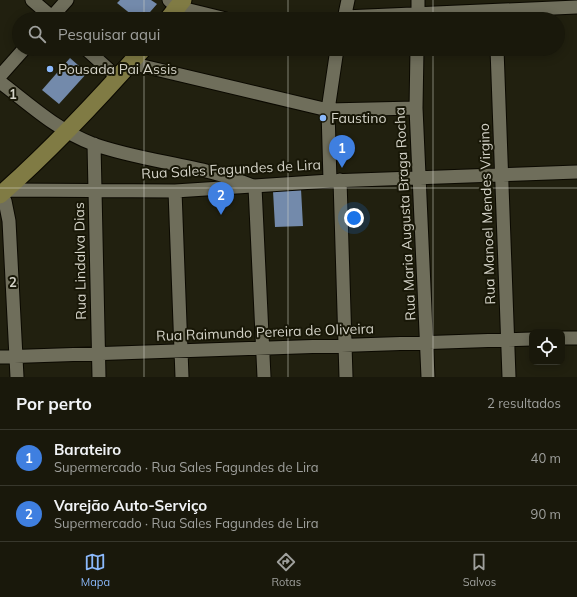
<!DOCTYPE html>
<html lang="pt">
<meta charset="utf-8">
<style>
body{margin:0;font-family:Mulish,sans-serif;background:#222114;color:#f1f3f6}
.controls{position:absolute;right:12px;bottom:12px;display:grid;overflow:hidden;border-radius:8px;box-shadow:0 2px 10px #0003}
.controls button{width:36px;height:36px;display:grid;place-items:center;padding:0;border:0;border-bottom:1px solid #37372c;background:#19180b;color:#f1f3f6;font:20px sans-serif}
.you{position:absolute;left:354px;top:218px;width:14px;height:14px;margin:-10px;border:3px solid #fff;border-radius:50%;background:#1a73e8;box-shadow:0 0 0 6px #1a73e833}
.badge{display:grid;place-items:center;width:26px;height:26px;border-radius:50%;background:#8bb9fc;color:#fff;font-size:13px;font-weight:700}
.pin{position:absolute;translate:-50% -33px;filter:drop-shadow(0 1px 2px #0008)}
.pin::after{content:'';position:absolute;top:21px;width:14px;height:12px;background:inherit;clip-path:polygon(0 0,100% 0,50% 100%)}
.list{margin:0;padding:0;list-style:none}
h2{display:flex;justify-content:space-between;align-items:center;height:52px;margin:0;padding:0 16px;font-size:17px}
h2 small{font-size:13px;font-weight:400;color:#9fa09d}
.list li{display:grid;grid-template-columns:26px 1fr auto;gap:12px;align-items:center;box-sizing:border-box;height:56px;padding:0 16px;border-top:1px solid #37372c}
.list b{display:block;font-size:15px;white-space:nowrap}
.list p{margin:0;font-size:13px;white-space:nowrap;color:#9fa09d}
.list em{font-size:13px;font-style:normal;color:#9fa09d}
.icon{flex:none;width:22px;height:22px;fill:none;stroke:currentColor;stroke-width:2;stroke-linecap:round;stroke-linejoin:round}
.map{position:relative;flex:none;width:577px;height:377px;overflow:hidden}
.search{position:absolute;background:#19180b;box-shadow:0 2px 10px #0003;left:12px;right:12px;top:12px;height:44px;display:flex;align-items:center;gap:10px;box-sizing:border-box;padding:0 14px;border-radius:22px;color:#9fa09d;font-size:15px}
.sheet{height:164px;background:#19180b}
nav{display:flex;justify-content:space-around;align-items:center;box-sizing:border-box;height:56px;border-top:1px solid #37372c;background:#19180b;font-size:11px;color:#9fa09d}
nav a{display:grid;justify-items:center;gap:2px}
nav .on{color:#8bb9fc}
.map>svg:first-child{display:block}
.building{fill:#738aab}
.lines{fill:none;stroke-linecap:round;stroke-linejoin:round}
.minor-casing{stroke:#0b0900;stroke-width:15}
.major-casing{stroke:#0b0900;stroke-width:19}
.minor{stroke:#6f6e5b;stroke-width:13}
.major{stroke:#807b44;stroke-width:17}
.grid{fill:none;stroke:#d4d3c8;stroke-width:1;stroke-opacity:0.55}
.poi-dot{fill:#8bb9fc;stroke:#181707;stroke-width:1.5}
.labels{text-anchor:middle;stroke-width:4;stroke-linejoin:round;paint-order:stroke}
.poi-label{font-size:14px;fill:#d4d3c8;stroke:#181707;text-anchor:start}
.street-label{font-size:14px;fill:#d4d3c8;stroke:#181707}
.grid-label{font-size:13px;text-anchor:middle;font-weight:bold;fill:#d4d3c8;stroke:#181707;stroke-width:4;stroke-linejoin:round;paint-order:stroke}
</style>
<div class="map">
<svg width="577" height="377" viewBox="0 0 577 377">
<rect width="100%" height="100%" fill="#21200f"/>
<path class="building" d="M120 0H151L157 4 144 19H137L117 3Z
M70 58 87 73 59 104 42 90Z
M301 189 303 226 275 227 273 191Z"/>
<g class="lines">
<g class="minor-casing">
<path id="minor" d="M32 0 54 19
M169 0 177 7 226 19
M344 17 577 7
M50 19 67 0
M344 19 348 0
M418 19V0
M86 49 118 78
M417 49 416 108 428 377
M497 49 509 377
M130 63 328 110 416 108
M0 76 24 49
M0 82C29 104 58 131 93 144 146 163 203 164 255 187L264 377
M94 144 99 377
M340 180 346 377
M330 181 328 110 337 49
M6 190 175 191 330 181 577 172
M175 191 182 377
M0 194 5 201 9 221 17 377
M562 338H577
M0 357 532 339"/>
</g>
<g class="major-casing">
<path id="major" d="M168 19 183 0
M0 195C51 150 98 100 143 49"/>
</g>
<use href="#minor" class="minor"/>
<use href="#major" class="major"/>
</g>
<path class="grid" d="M144 0V19M288 0V19M433 0V19M144 49V377M288 49V377M433 49V377M0 188H577"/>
<g class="poi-dot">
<circle cx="50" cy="69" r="4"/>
<circle cx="323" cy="118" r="4"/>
</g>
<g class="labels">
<g class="poi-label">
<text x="58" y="74">Pousada Pai Assis</text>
<text x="331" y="123">Faustino</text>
</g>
<g class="street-label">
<text transform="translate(231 169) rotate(-3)" y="5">Rua Sales Fagundes de Lira</text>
<text transform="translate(405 214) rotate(-93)" y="5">Rua Maria Augusta Braga Rocha</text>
<text transform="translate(487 214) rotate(-92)" y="5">Rua Manoel Mendes Virgino</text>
<text transform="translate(80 261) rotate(-91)" y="5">Rua Lindalva Dias</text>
<text transform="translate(265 332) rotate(-2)" y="5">Rua Raimundo Pereira de Oliveira</text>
</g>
</g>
<g class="grid-label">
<text x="13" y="99">1</text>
<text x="13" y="287">2</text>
</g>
</svg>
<div class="controls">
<button><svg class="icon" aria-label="locate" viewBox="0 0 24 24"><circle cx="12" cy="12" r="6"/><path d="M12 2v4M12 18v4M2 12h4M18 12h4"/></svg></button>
</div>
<div class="you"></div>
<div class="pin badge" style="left:342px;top:168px;background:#3f7fe0">1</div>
<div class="pin badge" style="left:221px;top:215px;background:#3f7fe0">2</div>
<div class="search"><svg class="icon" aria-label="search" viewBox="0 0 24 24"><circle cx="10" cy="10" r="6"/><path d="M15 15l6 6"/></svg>Pesquisar aqui</div>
</div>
<section class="sheet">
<h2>Por perto<small>2 resultados</small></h2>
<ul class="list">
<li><span class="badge" style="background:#3f7fe0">1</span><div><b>Barateiro</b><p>Supermercado · Rua Sales Fagundes de Lira</p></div><em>40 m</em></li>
<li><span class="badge" style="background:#3f7fe0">2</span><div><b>Varejão Auto-Serviço</b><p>Supermercado · Rua Sales Fagundes de Lira</p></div><em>90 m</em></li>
</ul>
</section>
<nav>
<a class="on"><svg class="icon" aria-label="map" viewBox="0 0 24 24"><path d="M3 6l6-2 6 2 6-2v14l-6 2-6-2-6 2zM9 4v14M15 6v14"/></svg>Mapa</a>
<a><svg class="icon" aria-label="directions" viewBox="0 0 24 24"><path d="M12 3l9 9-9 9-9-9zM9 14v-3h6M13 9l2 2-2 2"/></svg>Rotas</a>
<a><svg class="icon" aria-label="saved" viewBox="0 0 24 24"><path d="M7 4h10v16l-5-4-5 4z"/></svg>Salvos</a>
</nav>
